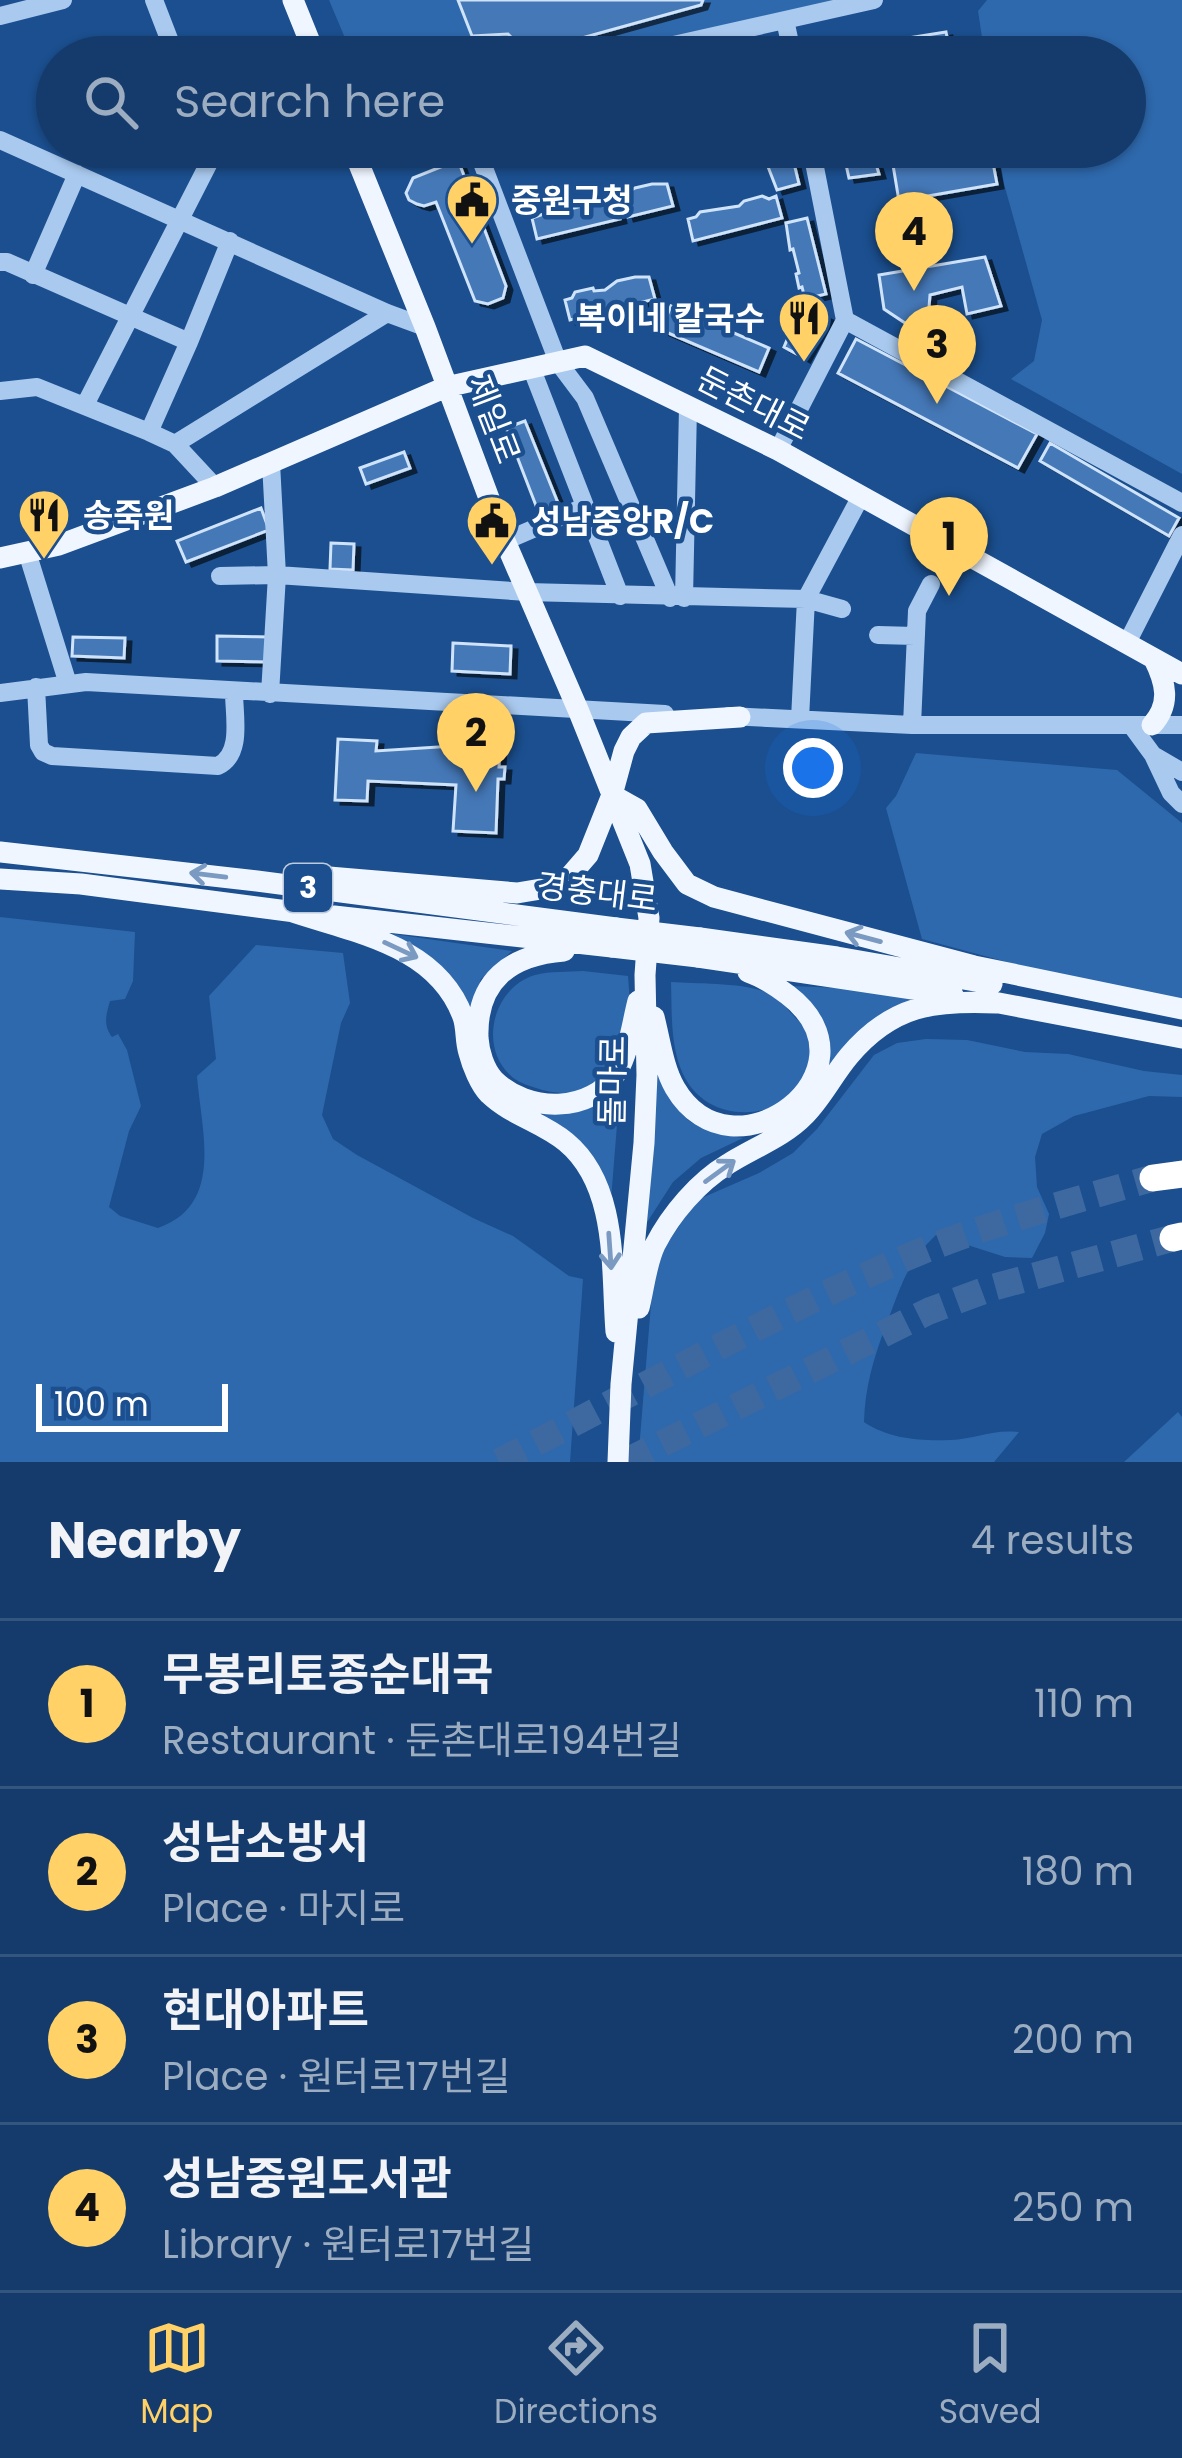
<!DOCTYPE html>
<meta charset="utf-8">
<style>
body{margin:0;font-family:Poppins,"Noto Sans KR",sans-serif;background:#214673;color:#f1f3f6}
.scale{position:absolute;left:36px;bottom:30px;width:192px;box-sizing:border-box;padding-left:12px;border:6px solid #fff;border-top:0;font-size:33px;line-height:42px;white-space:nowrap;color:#fff;-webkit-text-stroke:9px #1b4f8f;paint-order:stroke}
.you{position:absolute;left:813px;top:768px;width:42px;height:42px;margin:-30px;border:9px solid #fff;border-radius:50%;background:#1a73e8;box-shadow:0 0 0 18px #1a73e833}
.badge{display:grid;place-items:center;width:78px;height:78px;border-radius:50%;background:#ffd166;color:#111;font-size:39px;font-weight:700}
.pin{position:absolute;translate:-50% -99px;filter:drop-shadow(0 3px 6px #0008)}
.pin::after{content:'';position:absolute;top:63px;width:42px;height:36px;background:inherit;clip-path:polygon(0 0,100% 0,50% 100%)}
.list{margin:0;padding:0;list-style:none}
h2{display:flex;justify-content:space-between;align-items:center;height:156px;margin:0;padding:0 48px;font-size:51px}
h2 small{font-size:39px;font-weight:400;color:#9dadc1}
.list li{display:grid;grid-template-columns:78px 1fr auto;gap:36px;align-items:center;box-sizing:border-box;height:168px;padding:0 48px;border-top:3px solid #33557e}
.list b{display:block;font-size:45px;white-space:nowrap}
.list p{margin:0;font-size:39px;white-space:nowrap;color:#9dadc1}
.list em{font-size:39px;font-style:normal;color:#9dadc1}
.icon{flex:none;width:66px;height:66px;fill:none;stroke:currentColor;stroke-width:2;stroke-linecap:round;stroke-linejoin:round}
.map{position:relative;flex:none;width:1182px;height:1462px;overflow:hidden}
.search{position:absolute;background:#143b6b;box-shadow:0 3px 9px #0004;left:36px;right:36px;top:36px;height:132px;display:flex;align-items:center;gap:30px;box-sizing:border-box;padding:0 42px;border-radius:66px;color:#9dadc1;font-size:45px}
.sheet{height:828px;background:#143b6b}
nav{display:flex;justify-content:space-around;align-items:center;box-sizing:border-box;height:168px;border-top:3px solid #33557e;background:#143b6b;font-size:33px;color:#9dadc1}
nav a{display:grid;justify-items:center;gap:6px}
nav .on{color:#ffd166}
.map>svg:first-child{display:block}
.green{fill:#2e69ad}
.building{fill:#4478b7;stroke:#cfe3fa;stroke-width:3;filter:url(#shadow)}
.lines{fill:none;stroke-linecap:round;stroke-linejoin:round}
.highway-tunnel{stroke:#3d69a0;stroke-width:27;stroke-dasharray:27 14;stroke-linecap:butt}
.minor{stroke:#a9c9ee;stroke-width:18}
.major{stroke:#f0f6ff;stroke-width:21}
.highway{stroke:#fff;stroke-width:27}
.major-bridge{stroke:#f0f6ff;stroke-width:21}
.oneway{stroke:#7b9ac1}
.labels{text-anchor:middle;stroke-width:9;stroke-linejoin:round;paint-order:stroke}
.shield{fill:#1b4f8f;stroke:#bbcadd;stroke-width:3}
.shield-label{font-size:30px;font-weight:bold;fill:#fff}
.poi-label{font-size:33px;font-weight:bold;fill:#fff;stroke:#1b4f8f;text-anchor:start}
.street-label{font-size:33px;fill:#fff;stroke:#1b4f8f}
</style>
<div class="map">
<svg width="1182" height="1462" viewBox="0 0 1182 1462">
<defs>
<filter id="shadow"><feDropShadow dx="6" dy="4" stdDeviation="0" flood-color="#0009"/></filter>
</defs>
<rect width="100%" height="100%" fill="#1b4f8f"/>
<path class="green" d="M329 0H870L607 57H353Z
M987 0H1182V474L1011 379 1034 361 1042 320 1004 184 998 147H1125V57H985L978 11Z
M916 753 1117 770 1182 823V1004L1033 969 922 939 886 808 896 796Z
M0 917 135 932 133 981 125 999 110 1001C106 1015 103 1025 112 1037L118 1034 127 1050 141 1106 129 1131 109 1207 120 1216 158 1228C225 1205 201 1130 197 1076L216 1059 209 996 256 945 343 953 350 1003 341 1023 322 1115 333 1139 357 1155 473 1218 513 1236 569 1276 583 1279 570 1462H0Z
M393 934 512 951 481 979 467 1018 430 960Z
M583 971 628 976 631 1016 616 1071C605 1077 594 1085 582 1090 568 1095 550 1093 536 1088 527 1085 517 1082 510 1075 478 1045 494 987 535 975 550 971 568 972 583 971Z
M671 982C699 984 748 982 773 995 780 999 786 1008 792 1014 798 1021 807 1028 809 1036 831 1110 716 1144 683 1074 670 1046 672 1012 671 982Z
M791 986 866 989 929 998 823 1083 828 1043 820 1014Z
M926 1039 967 1040 1025 1052 1068 1054 1144 1071 1182 1075V1097L1149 1096 1074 1116 1042 1134 1035 1157 1037 1187 1049 1214 1045 1233 1032 1258 1005 1257 936 1235C905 1264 900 1290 885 1328 873 1360 865 1388 864 1422 889 1439 920 1441 950 1440 976 1439 992 1429 1019 1432L994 1462H638L653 1280 660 1254 697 1200 759 1173 793 1153 817 1129 874 1055 897 1043Z
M658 1070C679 1121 689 1129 743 1138L701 1158 673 1182 646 1224Z
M621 1075 610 1212 590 1159 534 1115 551 1114Z
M1178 1412 1182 1417V1462H1124Z"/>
<path class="building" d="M458 0H703L701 5 535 51 520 46 508 34 472 36Z
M946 32 951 57H911L908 38Z
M503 147H566L507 162Z
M767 147H790L799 184 777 190 765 159 768 158Z
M842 147H890L891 152 873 154 879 174 849 178Z
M890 147H990L997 184 899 201Z
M458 160 506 286 503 298 488 304 475 301 436 202 424 206 417 204 409 200 406 193 413 178Z
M652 184H667L673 206 628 217 622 196 630 194V191L635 188Z
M762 196 769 199 776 196 782 218 693 241 688 219 696 217 700 212 739 206 744 201Z
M600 197 607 199 615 197 620 219 537 239 532 218 558 209 559 212 578 207 577 204 582 201Z
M807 218 826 294 805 299 802 287 799 288 796 274 799 273 793 249 790 250 786 223Z
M985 257 1001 306 967 314 962 287 930 295 929 307 914 329 884 309 879 275Z
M635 277H649L655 299 570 320 565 300 572 298 575 292 593 288 594 291 605 290 617 281Z
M671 306 769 348 759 372 661 330Z
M807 307 827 317 804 358 784 347 797 316 804 313Z
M856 339 1037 434 1018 468 838 373Z
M525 421 560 508 540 516 506 428Z
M1050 443 1179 518 1169 536 1040 461Z
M404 452 410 468 366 484 360 468Z
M261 508 269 530 186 562 177 541Z
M331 543 354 544 353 570 330 569Z
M217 636 269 637 268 662 217 661Z
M73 637 125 638 124 658 72 656Z
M453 643 511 646 510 674 452 671Z
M500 737 499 767H505L504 779H498L496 833 453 831 456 785 368 781 367 801 335 800 338 739 377 741 376 751 454 746Z"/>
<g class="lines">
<path class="highway-tunnel" d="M499 1462C637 1391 774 1313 917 1253 993 1222 1074 1201 1153 1178
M625 1462 929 1311 991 1288 1173 1238"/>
<path class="minor" d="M154 0 176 57
M0 16 63 0
M785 20 793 57
M620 57 874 0
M0 140 387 313 425 327
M476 147 558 362 585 398 670 598
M0 262H7L189 342
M33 275 77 174
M845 320 1182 503
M531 367 620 596
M0 391 37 387 149 432 175 444 215 487
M85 405 215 151 234 147
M149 432 189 342 230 241
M175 444 387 313
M778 450 845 320 811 147
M505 541 584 507
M27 552 68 684
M220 576 277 575 527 592 806 599 842 609
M684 598 688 407
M878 635 915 636
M1127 643 1182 535
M36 687 39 745 43 752 52 756 218 766C243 754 234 716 234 692
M0 693 86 682 665 714
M270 694 277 575 271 463
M729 716 912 725H1182
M800 719 806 599 861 496
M912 725 917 611 931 584
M1131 725 1153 755 1182 772
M1153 755 1171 793 1182 804"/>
<path class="major" d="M293 0 316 57
M352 147 425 327 505 541 579 712 640 864 649 918 645 975 647 1075 644 1143 621 1384 618 1462
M0 558 59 545 215 487 446 387 585 356 778 450 1182 674
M1152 725C1171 704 1166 683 1154 659
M612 795 637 809 663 852 687 884 714 897 974 966 1182 1009
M0 852 257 881 616 928
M329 877 517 893 547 888 569 877 588 855 612 795 624 751 631 737 646 723 740 717
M0 879 81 884 303 913
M290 911C355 933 437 945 463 1017 467 1028 465 1041 469 1053 472 1065 480 1085 489 1094 512 1116 542 1122 566 1142 619 1186 611 1270 616 1332
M334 916 612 947
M700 938 837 957 992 984
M564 951C511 955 476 980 478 1038 479 1052 484 1069 494 1080 527 1113 592 1114 617 1072 629 1052 632 1024 638 1001
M698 957 953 995
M983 1000 1182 1038
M654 1017C660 1040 663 1067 675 1088 733 1187 886 1070 788 995 776 986 763 977 748 972
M639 1308C644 1288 646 1264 655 1245 671 1214 698 1182 728 1164 753 1148 784 1137 805 1115 822 1098 833 1075 849 1056 892 1005 934 1000 997 1003"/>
<path class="highway" d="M1153 1178 1182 1174
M1173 1238 1182 1236"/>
<path class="major-bridge" d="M616 928 700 938
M612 947 698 957"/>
</g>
<defs><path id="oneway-shaft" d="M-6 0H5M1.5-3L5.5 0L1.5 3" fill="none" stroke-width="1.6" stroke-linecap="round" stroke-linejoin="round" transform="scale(3)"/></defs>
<g class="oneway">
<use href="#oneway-shaft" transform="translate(208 875) rotate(-173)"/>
<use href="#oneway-shaft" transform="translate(863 937) rotate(-165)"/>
<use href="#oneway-shaft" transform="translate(401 950) rotate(25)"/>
<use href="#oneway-shaft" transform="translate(720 1171) rotate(-36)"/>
<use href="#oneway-shaft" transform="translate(610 1251) rotate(86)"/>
</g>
<defs>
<g id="civic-pin" transform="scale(2.7)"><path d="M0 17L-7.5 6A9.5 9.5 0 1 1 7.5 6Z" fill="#ffd166" stroke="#1b4f8f"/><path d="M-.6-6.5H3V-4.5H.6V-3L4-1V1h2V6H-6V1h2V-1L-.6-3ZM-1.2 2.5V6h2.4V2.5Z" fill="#111"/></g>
<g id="restaurant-pin" transform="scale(2.7)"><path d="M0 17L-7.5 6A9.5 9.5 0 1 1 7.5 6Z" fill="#ffd166" stroke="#1b4f8f"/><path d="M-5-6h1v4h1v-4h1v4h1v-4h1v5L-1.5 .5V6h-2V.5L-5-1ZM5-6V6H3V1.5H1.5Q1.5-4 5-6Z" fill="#111"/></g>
</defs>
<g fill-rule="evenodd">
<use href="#civic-pin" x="472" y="200"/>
<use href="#restaurant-pin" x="804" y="318"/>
<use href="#restaurant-pin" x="44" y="515"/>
<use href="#civic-pin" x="492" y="521"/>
</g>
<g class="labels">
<rect class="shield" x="284" y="864" width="48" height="48" rx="9"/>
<g class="shield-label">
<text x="308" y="898">3</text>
</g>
<g class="poi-label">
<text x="511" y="212">중원구청</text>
<text x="765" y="330" text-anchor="end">복이네 칼국수</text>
<text x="83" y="527">송죽원</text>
<text x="531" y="533">성남중앙R/C</text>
</g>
<g class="street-label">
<text transform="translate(754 403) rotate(27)" y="12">둔촌대로</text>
<text transform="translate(494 419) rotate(69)" y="12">제일로</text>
<text transform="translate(597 892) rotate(7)" y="12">경충대로</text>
<text transform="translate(612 1081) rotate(-89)" y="12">돌마로</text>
</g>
</g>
</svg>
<div class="scale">100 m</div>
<div class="you"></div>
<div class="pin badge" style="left:949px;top:596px">1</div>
<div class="pin badge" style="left:476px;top:792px">2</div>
<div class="pin badge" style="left:937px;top:404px">3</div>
<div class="pin badge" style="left:914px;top:291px">4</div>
<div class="search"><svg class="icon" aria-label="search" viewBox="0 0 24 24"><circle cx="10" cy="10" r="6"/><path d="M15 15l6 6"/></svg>Search here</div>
</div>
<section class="sheet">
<h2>Nearby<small>4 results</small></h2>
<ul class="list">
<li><span class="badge">1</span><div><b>무봉리토종순대국</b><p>Restaurant · 둔촌대로194번길</p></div><em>110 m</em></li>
<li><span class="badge">2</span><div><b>성남소방서</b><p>Place · 마지로</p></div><em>180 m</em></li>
<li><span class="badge">3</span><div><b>현대아파트</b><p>Place · 원터로17번길</p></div><em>200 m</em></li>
<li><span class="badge">4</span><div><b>성남중원도서관</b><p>Library · 원터로17번길</p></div><em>250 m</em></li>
</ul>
</section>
<nav>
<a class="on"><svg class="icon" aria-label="map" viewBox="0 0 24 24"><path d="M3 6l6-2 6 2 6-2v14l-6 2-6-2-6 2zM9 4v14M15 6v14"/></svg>Map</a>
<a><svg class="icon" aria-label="directions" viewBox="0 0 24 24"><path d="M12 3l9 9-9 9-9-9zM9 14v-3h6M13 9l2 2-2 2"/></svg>Directions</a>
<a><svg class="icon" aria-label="saved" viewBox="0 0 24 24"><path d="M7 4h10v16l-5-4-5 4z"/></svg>Saved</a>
</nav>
